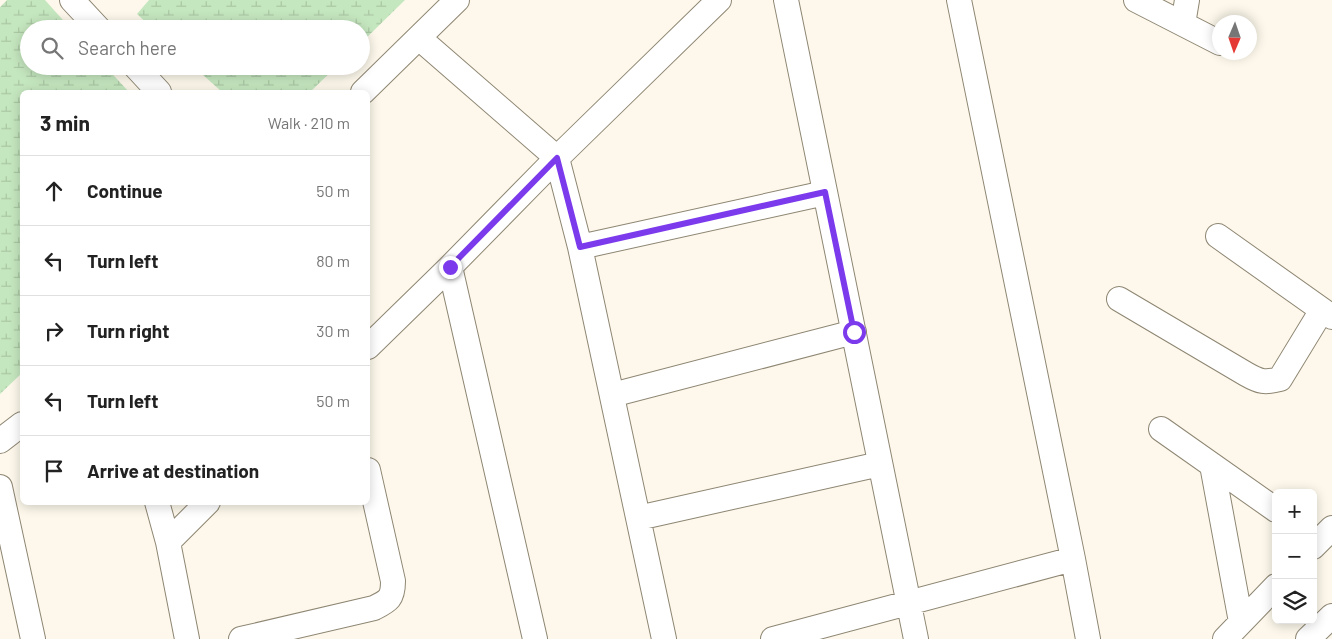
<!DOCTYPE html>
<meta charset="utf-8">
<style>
body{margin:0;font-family:Barlow,sans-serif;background:#f6f6f6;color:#222}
.controls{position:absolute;right:15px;bottom:15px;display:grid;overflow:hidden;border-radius:8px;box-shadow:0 2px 12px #0003}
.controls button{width:45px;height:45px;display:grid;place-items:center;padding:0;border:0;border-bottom:1px solid #e0e0e0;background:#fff;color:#222;font:25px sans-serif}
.compass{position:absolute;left:1212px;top:15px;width:45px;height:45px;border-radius:50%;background:#fff;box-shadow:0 2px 12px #0003;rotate:182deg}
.stop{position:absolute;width:15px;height:15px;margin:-11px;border:4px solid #7c3aed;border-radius:50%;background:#fff}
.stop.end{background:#7c3aed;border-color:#fff;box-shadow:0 1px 5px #0008}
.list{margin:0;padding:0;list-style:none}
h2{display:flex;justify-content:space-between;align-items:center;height:65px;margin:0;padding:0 20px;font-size:21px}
h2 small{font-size:16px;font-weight:400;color:#767676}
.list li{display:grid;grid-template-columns:32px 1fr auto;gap:15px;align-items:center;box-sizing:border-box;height:70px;padding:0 20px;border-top:1px solid #e0e0e0}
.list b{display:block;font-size:19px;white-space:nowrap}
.list em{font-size:16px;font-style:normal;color:#767676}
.icon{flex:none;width:28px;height:28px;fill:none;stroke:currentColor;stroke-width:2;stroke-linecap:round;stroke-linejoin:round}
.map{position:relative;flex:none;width:1332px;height:639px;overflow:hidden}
.search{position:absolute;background:#fff;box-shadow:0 2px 12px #0003;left:20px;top:20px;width:350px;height:55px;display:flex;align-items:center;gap:12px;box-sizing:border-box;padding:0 18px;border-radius:28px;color:#767676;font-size:19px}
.panel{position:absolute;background:#fff;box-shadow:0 2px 12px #0003;left:20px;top:90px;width:350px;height:415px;border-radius:8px}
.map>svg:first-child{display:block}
.wetland{fill:url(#wetland-marsh)}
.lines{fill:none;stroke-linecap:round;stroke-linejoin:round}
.minor-casing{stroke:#8e8673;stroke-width:26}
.minor{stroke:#fff;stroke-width:24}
.route{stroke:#7c3aed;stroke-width:6}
</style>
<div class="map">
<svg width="1332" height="639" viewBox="0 0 1332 639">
<defs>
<pattern id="wetland-marsh" width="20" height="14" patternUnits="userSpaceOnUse" patternTransform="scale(1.25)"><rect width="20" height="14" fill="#c5e7bf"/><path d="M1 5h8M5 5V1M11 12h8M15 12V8" fill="none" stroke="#aac7a4"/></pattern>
</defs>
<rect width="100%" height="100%" fill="#fdf8eb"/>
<path class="wetland" d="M7 0H45L71 29H29V66H105L129 92H22V373L0 394V7Z
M149 0H405L361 43V29H153L137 14Z
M193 66H337L310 92H222Z"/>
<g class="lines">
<g class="minor-casing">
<path id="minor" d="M72 0 99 29
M786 0 916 639
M959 0 1073 559 1088 639
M1136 0 1220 43
M1183 24 1187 0
M419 38 557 158 580 247 664 639
M135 66 159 92
M363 92 457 0
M1218 236 1332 317
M580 247 825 193
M450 267 535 639
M1119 299 1246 374C1260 382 1265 383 1280 379L1322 310
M368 347 450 267 557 158 719 0
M612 395 854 332
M1161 429 1276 510
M0 441 22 424
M1212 465 1241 622
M0 487 33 639
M157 502 168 542 187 639
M638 518 880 464
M168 542 208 502
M1313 547 1332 528
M241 639 374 608C388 601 393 599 393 581L368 470
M773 639 1073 559
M1225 639 1276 586
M1308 639 1332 616"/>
</g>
<use href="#minor" class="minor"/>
</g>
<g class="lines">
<path class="route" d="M450 267 557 158 580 247 825 192 854 332"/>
</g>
</svg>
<div class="controls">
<button>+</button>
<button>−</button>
<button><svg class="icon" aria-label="layers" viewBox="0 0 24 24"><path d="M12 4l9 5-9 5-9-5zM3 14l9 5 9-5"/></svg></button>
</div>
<svg class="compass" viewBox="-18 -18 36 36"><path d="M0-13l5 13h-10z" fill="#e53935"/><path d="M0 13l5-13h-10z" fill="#767676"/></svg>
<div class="stop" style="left:854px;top:332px"></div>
<div class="stop end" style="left:450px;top:267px"></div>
<div class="search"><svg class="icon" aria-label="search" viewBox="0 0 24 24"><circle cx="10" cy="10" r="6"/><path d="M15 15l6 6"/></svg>Search here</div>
<section class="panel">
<h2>3 min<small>Walk · 210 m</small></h2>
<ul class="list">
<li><svg class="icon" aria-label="ahead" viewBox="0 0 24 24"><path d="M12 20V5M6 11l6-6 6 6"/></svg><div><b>Continue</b></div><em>50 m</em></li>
<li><svg class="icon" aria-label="left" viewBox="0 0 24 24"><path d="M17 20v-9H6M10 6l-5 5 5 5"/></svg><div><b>Turn left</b></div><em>80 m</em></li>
<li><svg class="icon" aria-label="right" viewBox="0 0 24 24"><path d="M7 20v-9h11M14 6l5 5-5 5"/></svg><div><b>Turn right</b></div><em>30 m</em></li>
<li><svg class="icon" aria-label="left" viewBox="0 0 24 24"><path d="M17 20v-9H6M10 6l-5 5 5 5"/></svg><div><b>Turn left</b></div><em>50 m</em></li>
<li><svg class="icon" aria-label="arrive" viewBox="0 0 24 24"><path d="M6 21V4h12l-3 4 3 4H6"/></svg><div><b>Arrive at destination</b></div></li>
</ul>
</section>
</div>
